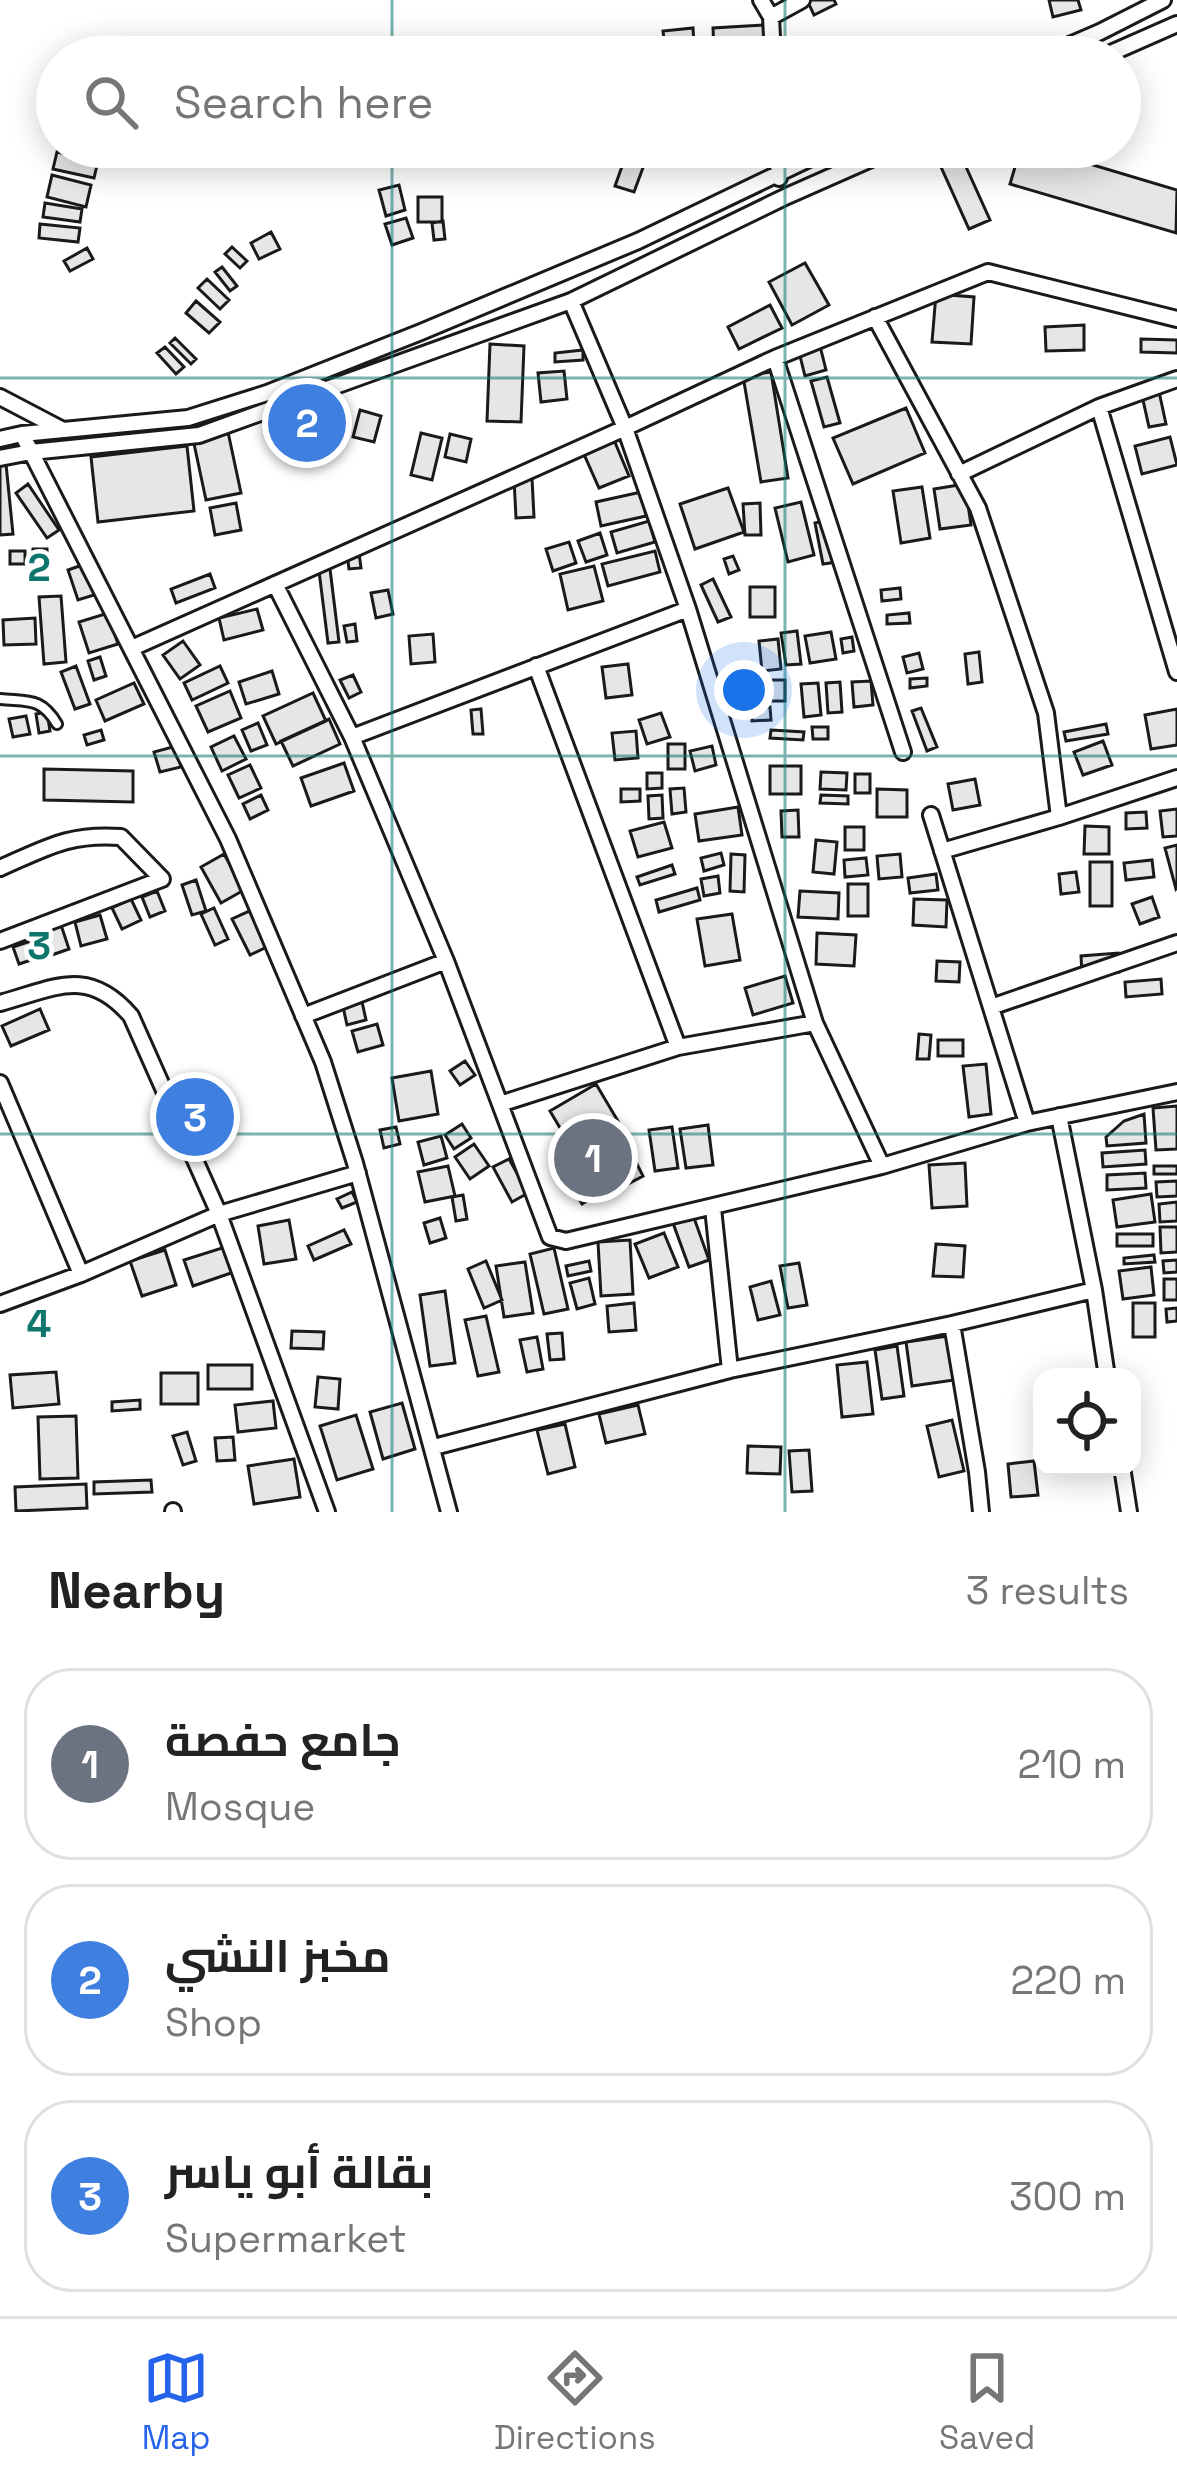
<!DOCTYPE html>
<meta charset="utf-8">
<style>
body{margin:0;font-family:"Space Grotesk",Cairo,sans-serif;background:#f2f2f2;color:#222}
.controls{position:absolute;right:36px;bottom:36px;display:grid;overflow:hidden;border-radius:24px;box-shadow:0 6px 30px #0003}
.controls button{width:108px;height:108px;display:grid;place-items:center;padding:0;border:0;border-bottom:3px solid #e0e0e0;background:#fff;color:#222;font:60px sans-serif}
.you{position:absolute;left:744px;top:690px;width:42px;height:42px;margin:-30px;border:9px solid #fff;border-radius:50%;background:#1a73e8;box-shadow:0 0 0 18px #1a73e833}
.badge{display:grid;place-items:center;width:78px;height:78px;border-radius:50%;background:#2563eb;color:#fff;font-size:39px;font-weight:700}
.pin{position:absolute;translate:-50% -50%;border:6px solid #fff;box-shadow:0 3px 12px #0006}
.list{margin:0;padding:0;list-style:none}
h2{display:flex;justify-content:space-between;align-items:center;height:156px;margin:0;padding:0 48px;font-size:51px}
h2 small{font-size:39px;font-weight:400;color:#767676}
.list li{display:grid;grid-template-columns:78px 1fr auto;gap:36px;align-items:center;box-sizing:border-box;height:192px;margin:0 24px 24px;padding:0 24px;border:3px solid #e0e0e0;border-radius:48px}
.list b{display:block;font-size:45px;white-space:nowrap}
.list p{margin:0;font-size:39px;white-space:nowrap;color:#767676}
.list em{font-size:39px;font-style:normal;color:#767676}
.icon{flex:none;width:66px;height:66px;fill:none;stroke:currentColor;stroke-width:2;stroke-linecap:round;stroke-linejoin:round}
.map{position:relative;flex:none;width:1177px;height:1512px;overflow:hidden}
.search{position:absolute;background:#fff;box-shadow:0 6px 30px #0003;left:36px;right:36px;top:36px;height:132px;display:flex;align-items:center;gap:30px;box-sizing:border-box;padding:0 42px;border-radius:66px;color:#767676;font-size:45px}
.sheet{height:804px;background:#fff}
nav{display:flex;justify-content:space-around;align-items:center;box-sizing:border-box;height:168px;border-top:3px solid #e0e0e0;background:#fff;font-size:33px;color:#767676}
nav a{display:grid;justify-items:center;gap:6px}
nav .on{color:#2563eb}
.map>svg:first-child{display:block}
.building{fill:#e6e6e6;stroke:#1a1a1a;stroke-width:3}
.lines{fill:none;stroke-linecap:round;stroke-linejoin:round}
.lane-casing{stroke:#1a1a1a;stroke-width:14}
.street-casing{stroke:#1a1a1a;stroke-width:20}
.lane{stroke:#fff;stroke-width:8}
.street{stroke:#fff;stroke-width:14}
.grid{fill:none;stroke:#0f766e;stroke-width:3;stroke-opacity:0.55}
.grid-label{font-size:39px;text-anchor:middle;font-weight:bold;fill:#0f766e;stroke:#fff;stroke-width:9;stroke-linejoin:round;paint-order:stroke}
</style>
<div class="map">
<svg width="1177" height="1512" viewBox="0 0 1177 1512">
<rect width="100%" height="100%" fill="#fff"/>
<path class="building" d="M807 0H834L836 4 814 15Z
M1049 0H1078L1081 10 1053 17Z
M765 25 766 49 714 51 713 28Z
M693 28 694 44 665 48 663 31Z
M860 40H884L883 57H860Z
M932 147H957L990 220 969 229Z
M1021 147H1033L1177 190 1176 233 1010 184Z
M57 152 98 161 94 178 53 169Z
M625 158 644 165 634 192 615 186Z
M52 175 91 185 86 207 47 197Z
M399 185 405 210 386 216 379 190Z
M418 197H442V222H418Z
M45 203 82 209 80 222 43 217Z
M406 218 413 238 392 245 385 224Z
M443 221 445 239 434 240 432 223Z
M40 224 80 228 78 242 39 238Z
M271 232 280 249 259 259 251 243Z
M232 247 247 261 240 268 225 254Z
M87 248 93 259 70 271 64 261Z
M805 263 829 305 792 325 769 282Z
M222 267 237 286 230 291 215 272Z
M207 279 229 300 220 309 198 288Z
M936 294 974 297 971 344 932 342Z
M196 301 220 322 209 333 186 313Z
M770 305 782 328 739 349 728 327Z
M1084 325V350L1046 351 1045 327Z
M175 338 196 359 191 364 170 343Z
M818 338 826 370 805 376 797 344Z
M1141 339 1177 340V353L1141 352Z
M490 344 524 346 521 422 487 421Z
M165 347 184 367 176 374 157 353Z
M583 350V360L555 362V353Z
M564 371 567 399 541 402 538 373Z
M771 372 788 478 761 482 743 376Z
M827 377 840 423 824 427 811 381Z
M1158 387 1166 424 1149 427 1141 391Z
M906 408 925 453 853 484 833 438Z
M360 410 381 416 374 442 353 437Z
M228 432 241 493 206 500 193 439Z
M421 433 442 438 432 480 411 475Z
M450 434 471 439 466 462 445 457Z
M1170 437 1177 465 1142 474 1135 446Z
M614 440 629 476 599 488 583 452Z
M187 446 194 511 98 522 91 457Z
M6 464 13 534 0 535V465Z
M532 478 534 517 516 518 514 479Z
M28 484 59 530 47 538 16 493Z
M965 484 971 525 940 529 934 489Z
M922 487 930 538 901 543 893 491Z
M728 488 744 532 695 549 680 504Z
M641 492 646 516 601 526 596 502Z
M801 502 814 555 788 562 775 508Z
M236 503 241 530 215 535 210 508Z
M760 503 761 535H745L743 504Z
M829 520 837 562 823 564 815 523Z
M649 521 655 542 617 553 611 532Z
M600 533 607 555 586 562 578 541Z
M569 542 576 563 553 571 546 549Z
M33 549H47V562H33Z
M10 551H25V564H10Z
M655 551 660 572 608 586 602 564Z
M359 553 361 568 349 569 347 554Z
M733 556 739 570 729 574 724 559Z
M85 564 94 595 78 600 68 570Z
M594 566 603 601 568 610 560 574Z
M330 569 339 642 328 643 319 571Z
M210 574 215 588 176 603 171 589Z
M713 579 731 617 718 622 701 585Z
M750 587H775V617H750Z
M900 588 901 599 882 601 881 590Z
M388 590 393 614 376 618 371 593Z
M61 596 66 662 44 664 39 597Z
M257 609 263 630 224 640 219 618Z
M108 613 118 644 89 653 79 622Z
M909 613 910 623 887 624V615Z
M35 618 36 644 4 645 3 620Z
M355 624 357 641 347 642 344 626Z
M797 631 801 664 786 665 781 633Z
M831 632 836 659 810 663 805 636Z
M433 634 435 662 411 664 409 636Z
M852 637 854 651 843 653 841 639Z
M778 639 781 669 762 671 759 641Z
M183 641 200 665 180 679 163 655Z
M979 652 982 682 968 684 965 654Z
M919 653 923 669 907 673 903 657Z
M100 657 106 676 94 680 88 661Z
M628 664 632 695 606 698 602 667Z
M76 666 90 704 75 709 61 672Z
M220 666 228 683 192 700 184 683Z
M272 671 279 694 246 704 239 682Z
M353 675 361 692 349 698 340 680Z
M927 678V686L910 688V679Z
M769 680H785V701H769Z
M871 681 873 705 854 707 852 682Z
M840 682 842 712 828 713 826 683Z
M134 683 144 704 105 721 96 700Z
M818 683 821 715 804 717 801 684Z
M230 691 241 718 208 732 196 706Z
M313 693 326 721 276 744 263 716Z
M752 707H770L771 720 752 721Z
M921 708 937 747 927 751 912 711Z
M481 709 483 734H473L471 710Z
M1177 709V745L1151 749 1145 715Z
M47 712 50 731 39 733 36 714Z
M661 713 670 737 647 744 639 720Z
M26 716 30 734 13 737 9 719Z
M329 719 340 744 293 766 281 741Z
M258 723 267 745 251 751 242 730Z
M1106 724 1108 734 1066 741 1064 732Z
M812 727H828V739H813Z
M101 730 104 740 87 745 84 735Z
M771 730 804 732 803 740 770 738Z
M636 731 638 758 615 760 612 733Z
M234 736 246 759 222 771 211 747Z
M1103 741 1112 765 1083 775 1074 752Z
M668 744H685V769H668Z
M176 746 181 767 160 772 154 752Z
M712 746 716 765 695 771 690 751Z
M344 763 354 791 311 806 301 778Z
M250 765 261 788 239 798 228 775Z
M770 766H801V794H770Z
M44 769 133 771V802L44 800Z
M821 772 847 773 846 790 820 789Z
M647 773H662V788L647 789Z
M855 774H870V793H855Z
M975 779 980 805 953 810 948 784Z
M684 788 686 812 672 814 670 789Z
M621 789H640V801L621 802Z
M877 789 907 790V817H877Z
M261 795 268 810 250 819 243 804Z
M662 795 663 818 649 819 648 796Z
M821 795 848 796V804L820 803Z
M738 807 742 835 699 841 695 814Z
M1177 809V836L1163 837 1160 811Z
M798 810 799 837H782L781 811Z
M1146 812 1147 828 1126 829V813Z
M664 822 672 848 638 857 630 831Z
M1085 826 1109 827V854H1084Z
M845 827H864V850H845Z
M816 840 837 842 834 874 813 872Z
M1177 845V888L1176 889 1165 848Z
M721 853 724 865 704 871 701 858Z
M224 854 244 890 221 903 201 867Z
M731 854 745 855 744 892 730 891Z
M900 854 902 877 879 879 877 856Z
M866 858 868 875 845 877 844 860Z
M1152 860 1154 877 1126 880 1124 863Z
M1090 862H1112V906H1090Z
M672 865 675 874 640 885 637 877Z
M1076 872 1079 892 1061 894 1059 874Z
M936 874 938 890 910 893 908 878Z
M718 876 720 893 704 896 701 879Z
M196 880 206 911 192 915 182 885Z
M848 884H868V916H848Z
M697 888 700 900 659 912 656 900Z
M157 891 165 911 150 917 142 897Z
M800 891 839 893 838 919 798 917Z
M1152 897 1159 917 1140 924 1132 904Z
M131 899 141 920 122 929 112 908Z
M914 899 947 900 946 927 913 925Z
M214 908 228 939 215 945 201 914Z
M256 908 273 944 250 955 232 919Z
M732 914 740 960 705 966 697 919Z
M100 915 107 939 81 946 75 922Z
M60 922 69 949 49 956 40 929Z
M817 933 856 935 854 966 816 964Z
M34 940 40 957 19 964 13 947Z
M1118 953 1119 972 1082 975 1081 956Z
M937 961 960 962 959 982 936 981Z
M785 976 793 1003 753 1015 745 988Z
M1161 979 1162 994 1126 997 1125 982Z
M361 997 366 1020 347 1025 342 1002Z
M40 1009 49 1030 11 1046 2 1026Z
M377 1024 383 1045 358 1052 352 1031Z
M919 1034 931 1035 929 1059H917Z
M938 1040H963V1056H938Z
M465 1061 475 1075 460 1085 450 1071Z
M986 1064 991 1114 969 1117 963 1066Z
M431 1071 438 1114 399 1121 392 1078Z
M596 1084 625 1133 579 1160 550 1111Z
M1177 1106V1149L1156 1150 1153 1108Z
M1144 1114 1146 1143 1107 1146 1106 1137 1124 1121Z
M462 1124 471 1138 454 1149 445 1135Z
M708 1125 713 1165 686 1168 680 1129Z
M396 1127 400 1144 384 1148 380 1130Z
M672 1127 678 1168 655 1171 649 1130Z
M441 1136 447 1158 424 1165 418 1142Z
M474 1144 489 1166 470 1179 455 1157Z
M627 1144 643 1176 628 1184 612 1151Z
M1145 1150 1146 1164 1103 1167 1102 1153Z
M509 1159 528 1193 512 1202 493 1167Z
M604 1159 618 1183 582 1204 568 1179Z
M965 1163 967 1206 932 1208 929 1165Z
M448 1166 455 1196 425 1202 418 1172Z
M1154 1166H1177V1174H1154Z
M1145 1173 1146 1188 1107 1190V1175Z
M1177 1181V1196L1157 1197 1156 1182Z
M352 1192 357 1202 342 1208 337 1199Z
M1151 1194 1155 1222 1117 1227 1113 1200Z
M463 1195 467 1219 456 1221 452 1197Z
M1177 1202V1221L1160 1222 1159 1204Z
M693 1215 709 1260 689 1267 673 1223Z
M440 1218 446 1238 430 1243 424 1223Z
M289 1220 296 1259 264 1264 258 1226Z
M1160 1227H1177V1252L1161 1253Z
M344 1230 351 1244 314 1260 308 1246Z
M664 1233 678 1267 649 1278 635 1244Z
M1117 1234H1153V1246H1117Z
M630 1240 633 1294 601 1296 598 1242Z
M936 1244 965 1246 963 1277 933 1276Z
M225 1247 234 1272 193 1286 184 1260Z
M554 1248 568 1309 544 1314 530 1254Z
M165 1250 176 1285 142 1296 130 1261Z
M1154 1255 1155 1262 1124 1264V1258Z
M1177 1260V1272L1164 1273 1163 1261Z
M486 1261 502 1300 484 1308 468 1269Z
M589 1261 591 1271 568 1276 566 1266Z
M525 1262 533 1313 504 1317 496 1266Z
M799 1263 807 1305 788 1308 780 1266Z
M1151 1267 1154 1295 1123 1299 1119 1271Z
M589 1278 595 1304 577 1309 570 1283Z
M1164 1279H1177V1300H1164Z
M771 1281 780 1315 758 1320 750 1287Z
M445 1291 455 1363 430 1366 420 1295Z
M634 1303 636 1330 609 1332 607 1306Z
M1133 1303H1155V1337H1133Z
M1177 1308V1321L1167 1322 1166 1309Z
M486 1316 499 1372 478 1376 465 1320Z
M292 1331 324 1332 323 1349 291 1348Z
M562 1333 564 1359 550 1360 547 1334Z
M948 1336 954 1380 912 1386 906 1342Z
M537 1337 543 1369 527 1372 520 1340Z
M897 1346 904 1396 882 1399 875 1350Z
M867 1362 873 1414 842 1417 837 1365Z
M208 1365H252V1389H208Z
M56 1372 59 1404 13 1408 10 1375Z
M161 1373H198V1404H161Z
M318 1377 340 1379 338 1409 315 1407Z
M140 1400V1409L112 1411V1402Z
M273 1401 276 1428 238 1432 235 1405Z
M402 1403 415 1449 383 1459 370 1412Z
M638 1405 645 1434 606 1443 599 1414Z
M356 1415 373 1469 337 1480 320 1426Z
M76 1416 78 1478 40 1479 38 1417Z
M952 1420 964 1471 939 1477 927 1426Z
M565 1424 575 1467 548 1474 537 1430Z
M187 1432 196 1461 183 1465 173 1436Z
M233 1437 235 1460 217 1461 215 1438Z
M748 1446 781 1447 780 1474 747 1473Z
M809 1450 812 1491 792 1492 789 1451Z
M294 1459 300 1497 254 1504 248 1466Z
M1034 1461 1038 1495 1011 1497 1008 1464Z
M151 1480 152 1492 94 1494V1482Z
M86 1484 87 1508 16 1511 15 1487Z"/>
<g class="lines">
<g class="lane-casing">
<path id="lane" d="M0 699C28 702 41 697 57 724"/>
</g>
<g class="street-casing">
<path id="street" d="M761 0 771 17 773 57
M771 17 802 0
M1042 57 1100 32 1163 0
M1102 57 1177 24
M777 147 779 178
M875 317 978 508 1046 713 1059 817 1177 778
M775 358 988 272 1177 319
M0 397 63 430
M1099 407 1177 379
M22 434 228 839 323 1062 355 1163 449 1512
M0 439 22 434 188 418 267 393 421 332 638 241 834 147
M0 458 31 452 199 435 571 301 787 196 898 147
M959 474 1099 407 1177 672
M275 584 352 737 688 609 625 428 775 358 903 752
M132 648 625 428 571 301
M536 666 678 1047
M352 737 446 961 500 1104 678 1047 815 1023 688 609
M942 851 1059 817
M0 868C46 848 69 833 121 837L162 879 0 941
M0 1003C55 988 88 966 131 1016L219 1214 327 1512
M991 1007 1177 943
M303 1016 446 961
M0 1083 81 1274
M500 1104 550 1237 566 1241 882 1166 815 1023
M1059 1116 1094 1290 1107 1377
M1027 1123 1177 1092
M882 1166 1027 1123 931 815
M713 1208 730 1370
M0 1304 81 1274 219 1214 358 1173
M952 1324 977 1472 981 1512
M434 1447 730 1370 952 1324 1094 1290
M1122 1467 1129 1512
M173 1511V1512"/>
</g>
<use href="#lane" class="lane"/>
<use href="#street" class="street"/>
</g>
<path class="grid" d="M392 0V57M785 0V57M392 147V1512M785 147V1512M0 378H1177M0 756H1177M0 1134H1177"/>
<g class="grid-label">
<text x="39" y="581">2</text>
<text x="39" y="959">3</text>
<text x="39" y="1337">4</text>
</g>
</svg>
<div class="controls">
<button><svg class="icon" aria-label="locate" viewBox="0 0 24 24"><circle cx="12" cy="12" r="6"/><path d="M12 2v4M12 18v4M2 12h4M18 12h4"/></svg></button>
</div>
<div class="you"></div>
<div class="pin badge" style="left:593px;top:1158px;background:#6b7280">1</div>
<div class="pin badge" style="left:307px;top:423px;background:#3f7fe0">2</div>
<div class="pin badge" style="left:195px;top:1117px;background:#3f7fe0">3</div>
<div class="search"><svg class="icon" aria-label="search" viewBox="0 0 24 24"><circle cx="10" cy="10" r="6"/><path d="M15 15l6 6"/></svg>Search here</div>
</div>
<section class="sheet">
<h2>Nearby<small>3 results</small></h2>
<ul class="list">
<li><span class="badge" style="background:#6b7280">1</span><div><b>جامع حفصة</b><p>Mosque</p></div><em>210 m</em></li>
<li><span class="badge" style="background:#3f7fe0">2</span><div><b>مخبز النشي</b><p>Shop</p></div><em>220 m</em></li>
<li><span class="badge" style="background:#3f7fe0">3</span><div><b>بقالة أبو ياسر</b><p>Supermarket</p></div><em>300 m</em></li>
</ul>
</section>
<nav>
<a class="on"><svg class="icon" aria-label="map" viewBox="0 0 24 24"><path d="M3 6l6-2 6 2 6-2v14l-6 2-6-2-6 2zM9 4v14M15 6v14"/></svg>Map</a>
<a><svg class="icon" aria-label="directions" viewBox="0 0 24 24"><path d="M12 3l9 9-9 9-9-9zM9 14v-3h6M13 9l2 2-2 2"/></svg>Directions</a>
<a><svg class="icon" aria-label="saved" viewBox="0 0 24 24"><path d="M7 4h10v16l-5-4-5 4z"/></svg>Saved</a>
</nav>
